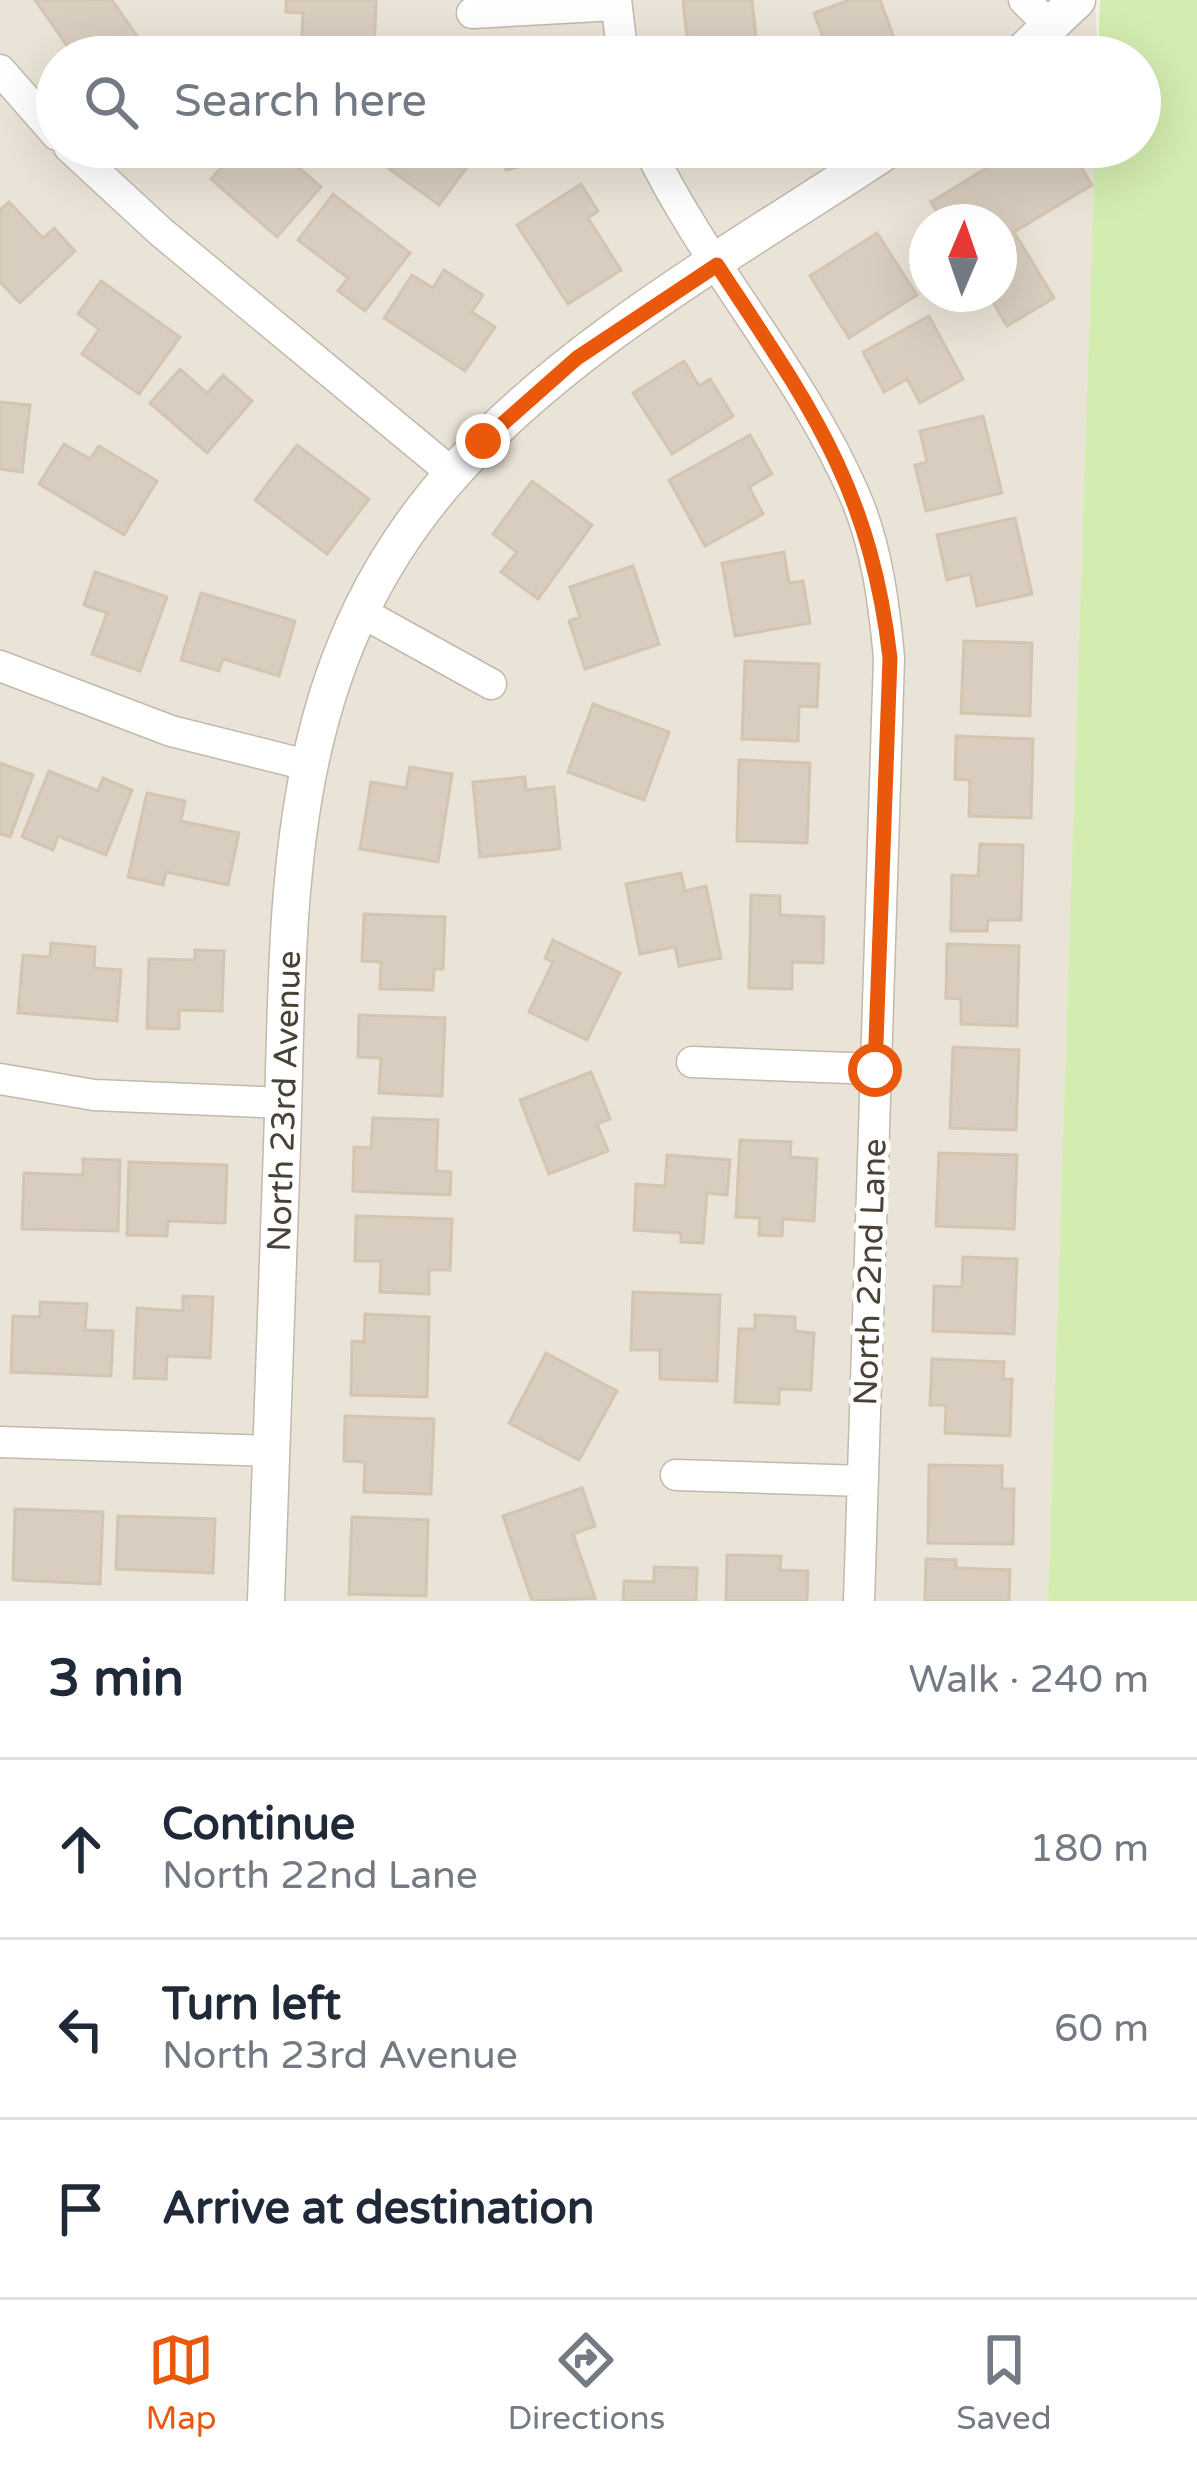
<!DOCTYPE html>
<meta charset="utf-8">
<style>
body{margin:0;font-family:"Varela Round",sans-serif;background:#f6f6f7;color:#1f2937}
.compass{position:absolute;left:909px;top:204px;width:108px;height:108px;border-radius:50%;background:#fff;box-shadow:0 12px 48px #0002;rotate:2deg}
.stop{position:absolute;width:36px;height:36px;margin:-27px;border:9px solid #ea580c;border-radius:50%;background:#fff}
.stop.end{background:#ea580c;border-color:#fff;box-shadow:0 3px 12px #0008}
.list{margin:0;padding:0;list-style:none}
h2{display:flex;justify-content:space-between;align-items:center;height:156px;margin:0;padding:0 48px;font-size:51px}
h2 small{font-size:39px;font-weight:400;color:#747a83}
.list li{display:grid;grid-template-columns:78px 1fr auto;gap:36px;align-items:center;box-sizing:border-box;height:180px;padding:0 48px;border-top:3px solid #e0e1e3}
.list b{display:block;font-size:45px;white-space:nowrap}
.list p{margin:0;font-size:39px;white-space:nowrap;color:#747a83}
.list em{font-size:39px;font-style:normal;color:#747a83}
.icon{flex:none;width:66px;height:66px;fill:none;stroke:currentColor;stroke-width:2;stroke-linecap:round;stroke-linejoin:round}
.map{position:relative;flex:none;width:1197px;height:1601px;overflow:hidden}
.search{position:absolute;background:#fff;box-shadow:0 12px 48px #0002;left:36px;right:36px;top:36px;height:132px;display:flex;align-items:center;gap:30px;box-sizing:border-box;padding:0 42px;border-radius:66px;color:#747a83;font-size:45px}
.sheet{height:696px;background:#fff}
nav{display:flex;justify-content:space-around;align-items:center;box-sizing:border-box;height:168px;border-top:3px solid #e0e1e3;background:#fff;font-size:33px;color:#747a83}
nav a{display:grid;justify-items:center;gap:6px}
nav .on{color:#ea580c}
.map>svg:first-child{display:block}
.residential{fill:#eae3d7;fill-rule:evenodd}
.green{fill:#d3ecaf}
.building{fill:#d8cdbe;stroke:#d4c5b0;stroke-width:3}
.lines{fill:none;stroke-linecap:round;stroke-linejoin:round}
.minor-casing{stroke:#c2b9ab;stroke-width:33}
.tertiary-casing{stroke:#c2b9ab;stroke-width:39}
.minor{stroke:#fff;stroke-width:30}
.tertiary{stroke:#fff;stroke-width:36}
.route{stroke:#ea580c;stroke-width:15}
.labels{text-anchor:middle;stroke-width:10;stroke-linejoin:round;paint-order:stroke}
.street-label{font-size:33px;fill:#4a4237;stroke:#fff}
</style>
<div class="map">
<svg width="1197" height="1601" viewBox="0 0 1197 1601">
<rect width="100%" height="100%" fill="#f6f1e9"/>
<path class="residential" d="M0 0H1095L1098 57H57V147H1095L1048 1601H0ZM927 222H999V294H927Z"/>
<path class="green" d="M1100 0H1197V1601H1048L1095 147H1140V57H1098Z"/>
<path class="building" d="M35 0H112L141 42 120 57H75Z
M286 0H376L374 57H301L303 13 286 12Z
M683 0H752L758 56 689 57Z
M850 0H880L901 57H830L814 13Z
M162 147H194L181 163Z
M239 147H275L321 187 277 237 211 179Z
M359 147H465L476 155 439 205Z
M501 147H586L587 150 506 170Z
M745 147H795L750 162Z
M1021 147H1069L1092 185 1014 232 1054 298 1007 326 988 294H999V222H943L931 202Z
M581 184 598 211 588 218 621 270 568 304 517 225Z
M333 194 410 253 365 311 338 291 348 278 298 240Z
M9 202 43 238 54 228 75 251 20 303 0 282V210Z
M877 233 917 295 849 338 810 276Z
M444 270 483 295 472 312 495 327 465 371 384 318 412 275 433 288Z
M101 281 180 337 139 394 82 354 99 329 78 314Z
M929 316 963 379 920 403 907 379 884 392 863 352Z
M684 361 699 386 710 379 733 416 672 454 633 393Z
M180 369 207 393 223 375 252 401 207 453 150 403Z
M0 402 30 405 22 472 0 469Z
M983 416 1002 493 926 511 915 465 927 462 920 431Z
M750 435 772 474 749 487 763 514 705 546 669 480Z
M64 444 90 459 99 446 157 481 124 535 39 484Z
M297 445 369 499 327 554 255 500Z
M532 481 592 525 538 599 501 572 517 552 493 534Z
M1015 518 1032 594 977 606 970 574 947 580 937 535Z
M784 552 789 583 803 581 810 623 735 636 722 563Z
M633 566 659 644 585 669 569 621 580 617 570 587Z
M95 572 167 597 140 671 92 654 107 613 84 605Z
M201 593 295 621 279 676 223 659 219 671 181 660Z
M964 641 1032 643 1030 716 961 713Z
M745 661 819 664 817 707 799 706 798 741 742 739Z
M593 704 669 732 644 800 568 772Z
M956 736 1033 739 1031 818 969 816 970 780 955 779Z
M739 760 810 763 807 843 737 841Z
M0 763 33 775 10 837 0 834Z
M410 767 452 774 438 862 360 849 371 782 406 788Z
M49 771 98 791 103 778 132 790 106 855 58 836 53 850 22 837Z
M525 777 526 790 554 787 560 849 480 857 473 782Z
M147 793 185 801 181 821 239 833 228 885 166 872 163 885 128 877Z
M980 844 1023 845 1021 920H988L987 931H951L952 875 978 876Z
M681 873 685 891 706 886 721 958 679 966 675 947 640 954 626 884Z
M751 895 780 896V915L824 917 823 963 792 962V989L749 988Z
M364 914 445 917 443 969H434L433 990 380 989 381 962 362 961Z
M553 940 620 973 587 1040 529 1012 553 962 545 958Z
M51 943 95 947 94 968 121 970 117 1021 18 1013 23 955 50 957Z
M947 944 1019 946 1017 1026 961 1024V999L946 998Z
M195 950 224 951 222 1011 179 1010V1029L147 1028 149 959 195 960Z
M359 1015 445 1018 442 1096 379 1093 381 1058 358 1057Z
M953 1047 1019 1050 1016 1130 950 1128Z
M591 1072 610 1119 597 1124 608 1151 549 1174 520 1100Z
M373 1118 438 1120 436 1171 451 1172 450 1195 353 1191 354 1147 371 1148Z
M740 1140 791 1142 790 1157 817 1159 814 1221 783 1219 782 1236 759 1235 760 1218 736 1217Z
M939 1153 1017 1155 1014 1229 936 1226Z
M667 1155 730 1160 727 1195 707 1193 703 1243 681 1242V1233L634 1230 636 1184 665 1186Z
M83 1159 120 1160 118 1231 22 1229 24 1173 83 1175Z
M129 1162 227 1165 225 1223 168 1221 167 1236 127 1235Z
M356 1216 452 1219 450 1270H429V1294L380 1292 381 1261H355Z
M963 1257 1017 1259 1014 1334 933 1331 934 1286 962 1287Z
M633 1292 720 1295 717 1381 660 1379V1350H631Z
M183 1296 213 1297 210 1358 167 1356 166 1379 134 1378 137 1308 183 1311Z
M40 1302 87 1304 85 1330 113 1331 111 1376 11 1372 13 1316 40 1317Z
M365 1314 429 1317 427 1397 351 1395 352 1341 364 1342Z
M755 1315 795 1317V1331L814 1333 811 1390 779 1389V1404L735 1402 739 1329H755Z
M546 1353 617 1391 579 1460 509 1423Z
M932 1359 1004 1362 1003 1379H1012L1010 1436 945 1433 946 1405H930Z
M345 1416 434 1419 431 1494 364 1492 365 1462 344 1461Z
M929 1465 1002 1466V1489H1014L1013 1544 928 1543Z
M582 1488 595 1526 573 1534 595 1598 532 1601 503 1516Z
M15 1509 103 1512 100 1584 13 1580Z
M118 1516 215 1519 213 1573 116 1569Z
M352 1517 428 1520 426 1596 349 1594Z
M727 1555 781 1556 780 1570 808 1571 807 1601H726Z
M926 1559 956 1560V1568L1010 1570 1009 1601H925Z
M654 1567 697 1568 696 1601H623L624 1581 654 1582Z"/>
<g class="lines">
<g class="minor-casing">
<path id="minor" d="M616 0 623 57
M1024 0 1051 27
M472 13 616 5
M0 70 57 135
M69 147 161 232 452 473
M648 147C707 269 801 371 855 496 877 547 884 604 889 658L859 1601
M361 612 491 684
M0 666 171 731 307 765
M692 1062 875 1069
M0 1079 94 1095 283 1103
M0 1442 271 1451
M676 1475 863 1481"/>
</g>
<g class="tertiary-casing">
<path id="tertiary" d="M1017 57 1077 0
M266 1601C271 1450 276 1299 282 1147 290 900 277 668 456 470 572 340 747 244 892 147"/>
</g>
<use href="#minor" class="minor"/>
<use href="#tertiary" class="tertiary"/>
</g>
<g class="lines">
<path class="route" d="M483 441 577 358 717 265C809 405 870 486 890 658L875 1070"/>
</g>
<g class="labels">
<g class="street-label">
<text transform="translate(283 1101) rotate(-88)" y="12">North 23rd Avenue</text>
<text transform="translate(869 1272) rotate(-88)" y="12">North 22nd Lane</text>
</g>
</g>
</svg>
<svg class="compass" viewBox="-18 -18 36 36"><path d="M0-13l5 13h-10z" fill="#e53935"/><path d="M0 13l5-13h-10z" fill="#747a83"/></svg>
<div class="stop" style="left:875px;top:1070px"></div>
<div class="stop end" style="left:483px;top:441px"></div>
<div class="search"><svg class="icon" aria-label="search" viewBox="0 0 24 24"><circle cx="10" cy="10" r="6"/><path d="M15 15l6 6"/></svg>Search here</div>
</div>
<section class="sheet">
<h2>3 min<small>Walk · 240 m</small></h2>
<ul class="list">
<li><svg class="icon" aria-label="ahead" viewBox="0 0 24 24"><path d="M12 20V5M6 11l6-6 6 6"/></svg><div><b>Continue</b><p>North 22nd Lane</p></div><em>180 m</em></li>
<li><svg class="icon" aria-label="left" viewBox="0 0 24 24"><path d="M17 20v-9H6M10 6l-5 5 5 5"/></svg><div><b>Turn left</b><p>North 23rd Avenue</p></div><em>60 m</em></li>
<li><svg class="icon" aria-label="arrive" viewBox="0 0 24 24"><path d="M6 21V4h12l-3 4 3 4H6"/></svg><div><b>Arrive at destination</b></div></li>
</ul>
</section>
<nav>
<a class="on"><svg class="icon" aria-label="map" viewBox="0 0 24 24"><path d="M3 6l6-2 6 2 6-2v14l-6 2-6-2-6 2zM9 4v14M15 6v14"/></svg>Map</a>
<a><svg class="icon" aria-label="directions" viewBox="0 0 24 24"><path d="M12 3l9 9-9 9-9-9zM9 14v-3h6M13 9l2 2-2 2"/></svg>Directions</a>
<a><svg class="icon" aria-label="saved" viewBox="0 0 24 24"><path d="M7 4h10v16l-5-4-5 4z"/></svg>Saved</a>
</nav>
